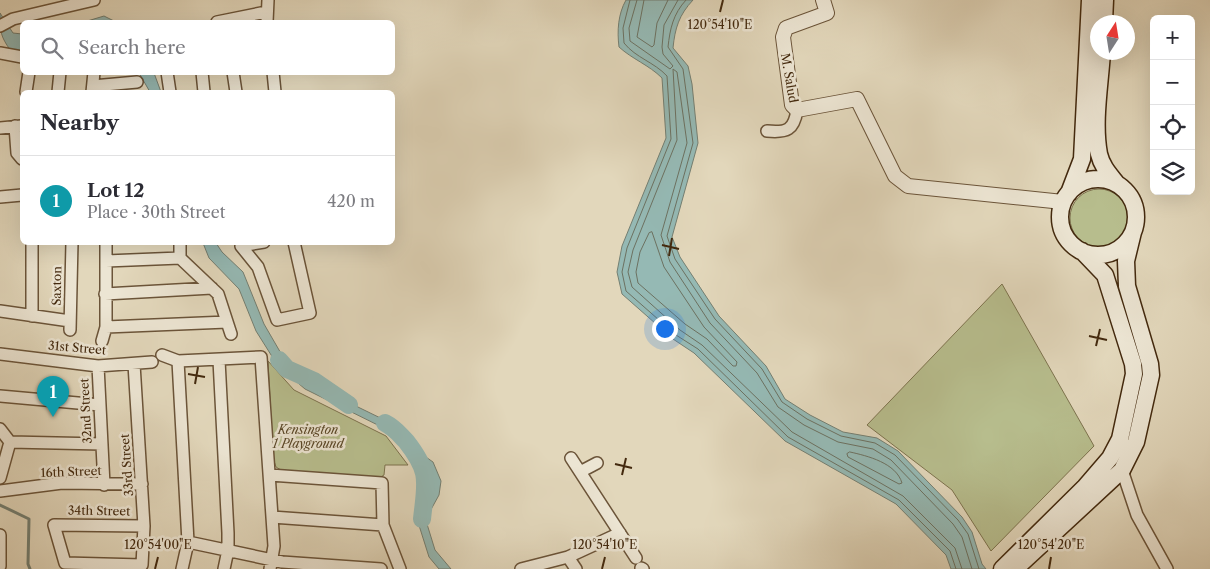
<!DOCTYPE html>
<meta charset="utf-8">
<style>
body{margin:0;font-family:"Libre Caslon Text",serif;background:#f2f2f3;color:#2b2b33}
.controls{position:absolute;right:15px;top:15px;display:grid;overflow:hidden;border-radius:8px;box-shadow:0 5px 20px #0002}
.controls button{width:45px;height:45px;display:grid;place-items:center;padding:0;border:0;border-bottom:1px solid #e1e1e2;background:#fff;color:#2b2b33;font:25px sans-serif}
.compass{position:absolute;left:1090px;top:15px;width:45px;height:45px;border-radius:50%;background:#fff;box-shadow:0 5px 20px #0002;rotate:12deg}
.you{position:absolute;left:664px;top:328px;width:18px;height:18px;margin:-12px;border:4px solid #fff;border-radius:50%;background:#1a73e8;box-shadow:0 0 0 8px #1a73e833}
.badge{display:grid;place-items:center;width:32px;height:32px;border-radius:50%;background:#0b8043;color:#fff;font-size:16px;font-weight:700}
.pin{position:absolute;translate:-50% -41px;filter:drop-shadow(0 1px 2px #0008)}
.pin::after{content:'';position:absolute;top:26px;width:18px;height:15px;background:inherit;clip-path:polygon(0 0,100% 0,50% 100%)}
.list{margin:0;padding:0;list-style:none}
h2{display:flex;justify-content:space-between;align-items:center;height:65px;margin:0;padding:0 20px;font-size:21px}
h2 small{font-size:16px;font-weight:400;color:#7c7c81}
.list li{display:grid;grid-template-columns:32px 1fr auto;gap:15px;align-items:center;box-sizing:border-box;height:90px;padding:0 20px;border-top:1px solid #e1e1e2}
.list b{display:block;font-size:19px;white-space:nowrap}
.list p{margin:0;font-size:16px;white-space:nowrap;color:#7c7c81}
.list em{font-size:16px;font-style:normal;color:#7c7c81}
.icon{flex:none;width:28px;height:28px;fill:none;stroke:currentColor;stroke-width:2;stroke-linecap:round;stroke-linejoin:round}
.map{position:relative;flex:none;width:1210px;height:569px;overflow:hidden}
.search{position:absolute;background:#fff;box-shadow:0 5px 20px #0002;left:20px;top:20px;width:375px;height:55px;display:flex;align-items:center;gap:12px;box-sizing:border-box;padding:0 18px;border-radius:8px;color:#7c7c81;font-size:19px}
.panel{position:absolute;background:#fff;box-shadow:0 5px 20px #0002;left:20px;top:90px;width:375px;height:155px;border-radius:8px}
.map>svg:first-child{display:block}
.green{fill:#b7bd8d;stroke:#7d734e}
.water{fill:#95b9b4;stroke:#747f72}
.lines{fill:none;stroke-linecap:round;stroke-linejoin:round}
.shore{stroke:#6c7161;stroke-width:1}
.stream{stroke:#747f72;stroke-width:3}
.river{stroke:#95b9b4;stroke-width:18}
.minor-casing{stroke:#6b5439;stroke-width:14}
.tertiary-casing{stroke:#6b5439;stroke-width:16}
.secondary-casing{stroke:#43290e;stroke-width:19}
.minor{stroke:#ece5d3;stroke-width:11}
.tertiary{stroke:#ece5d3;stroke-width:14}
.secondary{stroke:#ece5d3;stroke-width:16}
.ticks{fill:none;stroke:#43290e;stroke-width:2}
.labels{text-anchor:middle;stroke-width:5;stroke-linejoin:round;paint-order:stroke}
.street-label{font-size:12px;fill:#43290e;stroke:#ece5d3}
.park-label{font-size:12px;font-style:italic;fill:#5a4727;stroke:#ece5d3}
.ticks-label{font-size:12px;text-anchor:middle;fill:#43290e;stroke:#ece5d3;stroke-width:5;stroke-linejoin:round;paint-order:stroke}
</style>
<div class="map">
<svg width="1210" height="569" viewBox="0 0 1210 569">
<rect width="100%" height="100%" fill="#e2d7bb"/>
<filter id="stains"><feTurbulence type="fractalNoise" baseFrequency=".004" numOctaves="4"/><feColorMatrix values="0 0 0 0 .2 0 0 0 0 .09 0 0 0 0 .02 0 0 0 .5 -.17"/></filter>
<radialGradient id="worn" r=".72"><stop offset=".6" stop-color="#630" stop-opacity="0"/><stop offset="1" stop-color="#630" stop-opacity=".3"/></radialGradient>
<path class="green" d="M1070 218a29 29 0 1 1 58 0a29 29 0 1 1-58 0Z
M1002 284 1094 446 991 551 952 490 867 425Z
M268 361 294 390 386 436 408 465H385L384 475 379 478 281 470 276 467 273 458Z"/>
<path class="water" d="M626 0H693C679 15 675 28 673 48L688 66 692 84 698 143 672 237 680 257 719 316 766 366 785 399 810 415 843 432 877 438 898 451 962 517 972 532 982 564 986 569H951L946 555 896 504 785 441 694 353 673 339 622 294 617 272 622 246 666 138 662 78C649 65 632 59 619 47 617 31 618 14 626 0Z
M0 13 13 33 22 34V51H11C0 36 0 31 0 13Z
M104 16 116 22H84Z
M139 73H154L161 92H150Z
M203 243H216L222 252 243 272 264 324 286 362 315 386 407 431 420 453 433 462 441 481 439 495 428 515 427 524 435 550 451 569H439L429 557 417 519 428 483 425 470 404 438 305 389 278 366 256 331 239 289 209 258Z"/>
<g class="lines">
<path class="shore" d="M630 0 623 28 624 43C636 58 654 62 667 76L671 139 627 248 622 272 626 291 676 335 698 349 788 437 899 500 950 551 956 569
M637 0 629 28 630 41 670 69 673 66 663 54 662 47 664 25 678 0
M644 0 637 37 652 47 654 45 657 23 668 0
M686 0C673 14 670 29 668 47L683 69 693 143 667 236 675 259 715 319 762 369 782 402 807 419 841 436 875 443 895 455 958 520 968 534 979 569
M652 232 664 267 704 327 737 362 736 366H733L707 339 685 324 638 283 636 272 640 252 649 233Z
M850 452C868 456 896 463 902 483L899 484 848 457 847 454Z
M962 569 955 548 903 496 792 432 702 345 680 330 632 287 628 272 633 250 677 140 673 69 677 72 687 143 661 235 670 262 710 323 757 373 778 407 804 425 838 442 873 449 891 460 953 524 962 537 972 569"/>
<path class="stream" d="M0 505 29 519 28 564 30 569"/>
<path class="river" d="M279 360 287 369 314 381 349 405
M385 423C395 428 399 434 406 441 431 473 426 481 422 519"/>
<g class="minor-casing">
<path id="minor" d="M217 22 266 12
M267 22 268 0
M0 26 13 19 94 0
M0 53 22 57
M167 72 170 92
M202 72 204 92
M233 72 236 92
M273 72 275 92
M93 86 137 82
M26 92 29 72
M58 92 60 72
M92 92 94 72
M15 126 17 153 22 159
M0 128 21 126
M767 131C787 133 794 130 797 110
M0 197 22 195
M180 242V258L218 294 231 334
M264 242 241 246 258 267 277 320 310 313 294 242
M106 261 180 258
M105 294 212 288
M0 311 70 321
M32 316V242
M106 327 227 322
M70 330 72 242
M102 341 106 327V242
M0 354 98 366 152 362
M162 355 178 361 261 357 274 546 270 569
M219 360 228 533V550L224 569
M178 361 188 542 182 569
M134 364 144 526 142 565 65 563 54 525 144 526
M98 366 104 485
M0 396 100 405
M0 429 10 442 0 478
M10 442 102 444
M571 458 636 558
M1122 470 1137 515 1167 569
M580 472 597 463
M270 475 382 483 383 525 400 569
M0 491 62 483 142 484
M272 517 383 525
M0 535V566
M188 542 282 562 381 569
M568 557 576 569
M641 568 643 569
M521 569 568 557 620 533"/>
</g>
<g class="tertiary-casing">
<path id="tertiary" d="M823 0 827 13 786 28 783 37 792 105 797 110 857 99 895 176 908 186 1063 202"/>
</g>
<g class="secondary-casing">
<path id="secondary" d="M1104 22 1105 0
M1102 52C1100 85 1093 122 1099 154 1102 167 1110 175 1117 184
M1060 217a38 38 0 1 1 76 0a38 38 0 1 1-76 0Z
M1069 193 1082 159 1090 0
M1002 569 1085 487 1110 458 1120 439 1134 374 1133 364 1105 275 1082 251
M1015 569 1122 470 1136 442 1151 375 1150 364 1127 286 1126 261 1133 232"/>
</g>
<use href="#minor" class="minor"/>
<use href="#tertiary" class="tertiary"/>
<use href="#secondary" class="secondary"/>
</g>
<path class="ticks" d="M720 12 723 0M662 245 679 249M669 256 672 238M1089 336 1107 340M1096 346 1100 329M188 374 205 377M195 384 198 367M615 464 632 468M622 475 626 458M155 569 158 557M602 569 605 557M1049 569 1051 557"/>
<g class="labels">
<g class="street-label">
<text transform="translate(789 78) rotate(80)" y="4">M. Salud</text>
<text transform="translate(57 286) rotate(-89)" y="4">Saxton</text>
<text transform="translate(77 348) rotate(5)" y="4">31st Street</text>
<text transform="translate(86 411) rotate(-93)" y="4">32nd Street</text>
<text transform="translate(127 465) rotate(-94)" y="4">33rd Street</text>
<text transform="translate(71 472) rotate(-2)" y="4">16th Street</text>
<text transform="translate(99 511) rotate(1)" y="4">34th Street</text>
</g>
<g class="park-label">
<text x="308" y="434">Kensington<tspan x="308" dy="14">1 Playground</tspan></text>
</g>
</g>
<g class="ticks-label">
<text x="720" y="29">120°54'10"E</text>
<text x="158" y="549">120°54'00"E</text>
<text x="605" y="549">120°54'10"E</text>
<text x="1051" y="549">120°54'20"E</text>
</g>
<rect width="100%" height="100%" filter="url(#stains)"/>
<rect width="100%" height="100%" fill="url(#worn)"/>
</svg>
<div class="controls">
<button>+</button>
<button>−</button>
<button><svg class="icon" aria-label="locate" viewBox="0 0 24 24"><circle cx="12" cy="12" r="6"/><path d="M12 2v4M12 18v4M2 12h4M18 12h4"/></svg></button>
<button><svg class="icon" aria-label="layers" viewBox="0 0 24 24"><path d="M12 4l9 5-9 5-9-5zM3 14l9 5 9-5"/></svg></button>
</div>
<svg class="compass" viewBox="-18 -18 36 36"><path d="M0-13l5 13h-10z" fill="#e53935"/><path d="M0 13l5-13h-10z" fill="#7c7c81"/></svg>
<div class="you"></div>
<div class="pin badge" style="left:53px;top:417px;background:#0f9aa8">1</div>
<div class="search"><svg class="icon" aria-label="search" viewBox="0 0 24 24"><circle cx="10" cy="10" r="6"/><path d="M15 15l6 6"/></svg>Search here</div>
<section class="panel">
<h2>Nearby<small></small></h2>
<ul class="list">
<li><span class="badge" style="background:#0f9aa8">1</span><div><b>Lot 12</b><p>Place · 30th Street</p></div><em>420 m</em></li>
</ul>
</section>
</div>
